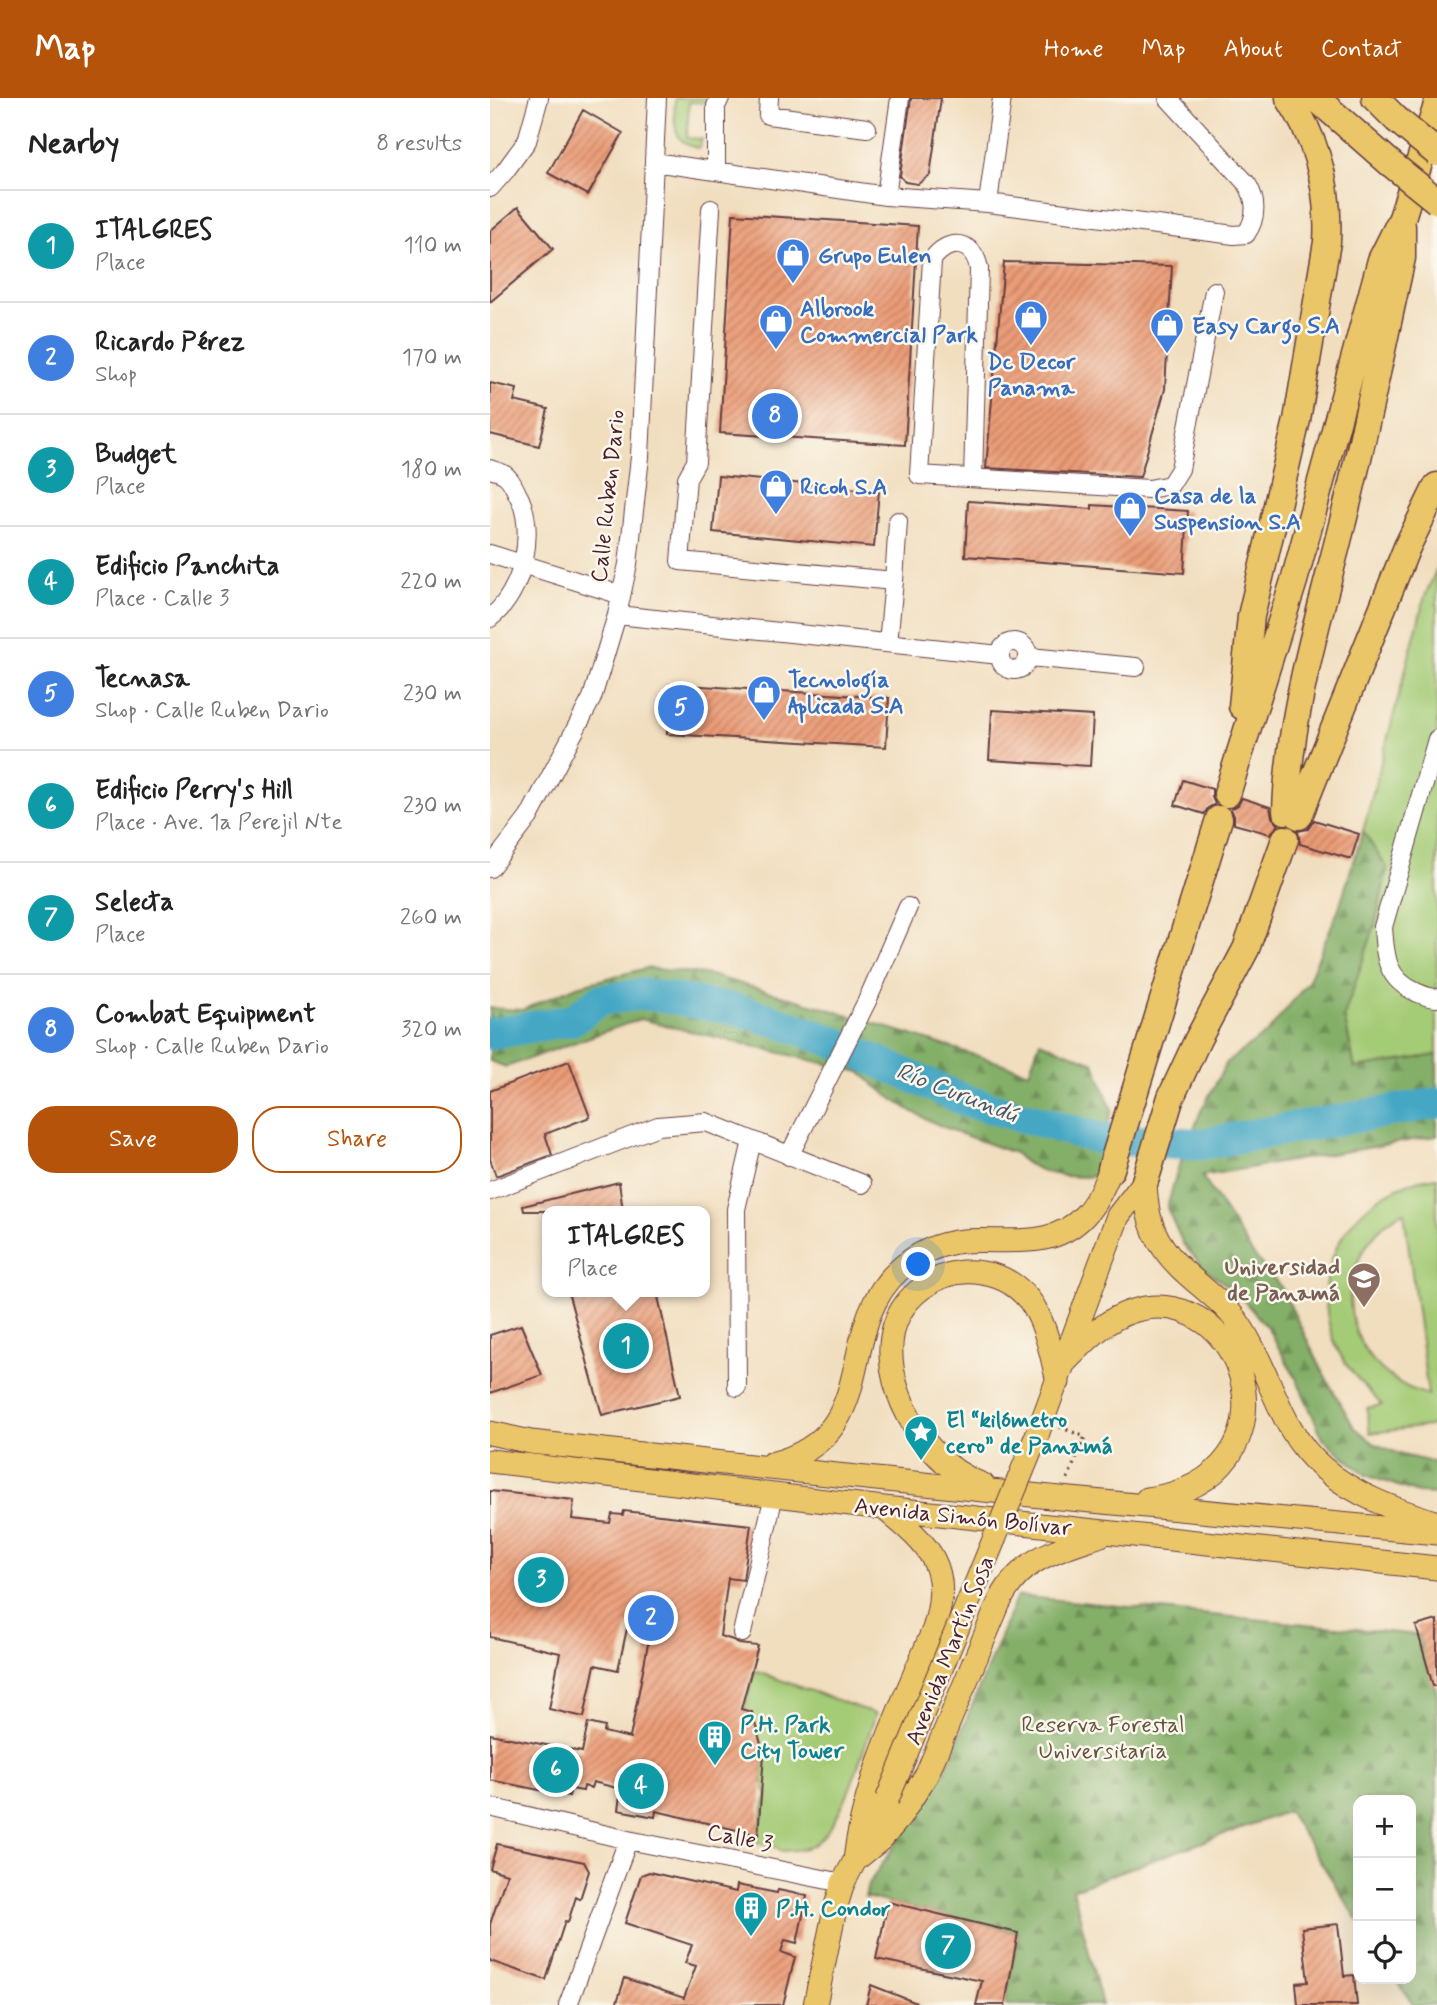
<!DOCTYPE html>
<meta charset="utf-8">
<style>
body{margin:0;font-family:Mynerve,sans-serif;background:#f6f6f6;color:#222}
.controls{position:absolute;right:21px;bottom:21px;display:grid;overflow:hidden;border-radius:14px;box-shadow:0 7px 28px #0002}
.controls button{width:63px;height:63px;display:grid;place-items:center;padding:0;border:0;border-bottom:2px solid #e0e0e0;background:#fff;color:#222;font:35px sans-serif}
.you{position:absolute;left:429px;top:1167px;width:24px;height:24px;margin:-18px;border:5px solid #fff;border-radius:50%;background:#1a73e8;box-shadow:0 0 0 10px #1a73e833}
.badge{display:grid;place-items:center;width:46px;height:46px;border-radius:50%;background:#b45309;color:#fff;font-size:23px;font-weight:700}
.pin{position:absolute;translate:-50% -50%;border:4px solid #fff;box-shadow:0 2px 7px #0006}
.popup{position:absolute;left:52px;top:1108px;width:168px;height:91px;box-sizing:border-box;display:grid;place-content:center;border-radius:14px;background:#fff;filter:drop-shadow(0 2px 5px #0005);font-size:23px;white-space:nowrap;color:#767676}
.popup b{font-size:26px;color:#222}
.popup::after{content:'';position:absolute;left:50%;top:100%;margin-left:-14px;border:14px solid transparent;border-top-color:#fff}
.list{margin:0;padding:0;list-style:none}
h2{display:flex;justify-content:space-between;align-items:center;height:91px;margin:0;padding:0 28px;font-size:30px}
h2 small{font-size:23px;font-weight:400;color:#767676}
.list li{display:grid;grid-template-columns:46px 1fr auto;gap:21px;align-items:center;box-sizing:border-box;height:112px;padding:0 28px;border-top:2px solid #e0e0e0}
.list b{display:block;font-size:26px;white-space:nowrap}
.list p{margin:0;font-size:23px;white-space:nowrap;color:#767676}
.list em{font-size:23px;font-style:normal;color:#767676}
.actions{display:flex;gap:14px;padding:21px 28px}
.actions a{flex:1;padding:16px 0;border:2px solid #b45309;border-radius:28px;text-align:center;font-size:24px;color:#b45309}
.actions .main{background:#b45309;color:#fff}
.icon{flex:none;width:38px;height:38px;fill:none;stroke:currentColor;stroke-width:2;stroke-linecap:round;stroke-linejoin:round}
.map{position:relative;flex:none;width:947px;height:1907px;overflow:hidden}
header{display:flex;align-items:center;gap:42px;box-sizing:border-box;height:98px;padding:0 35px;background:#b45309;color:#fff}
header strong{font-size:33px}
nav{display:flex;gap:38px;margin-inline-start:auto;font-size:24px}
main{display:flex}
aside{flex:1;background:#fff}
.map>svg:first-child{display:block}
.grass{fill:#a4cb76;stroke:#777550;stroke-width:2;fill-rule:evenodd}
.forest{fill:url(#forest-firs);stroke:#666749;stroke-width:2}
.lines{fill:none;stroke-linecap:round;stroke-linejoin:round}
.river{stroke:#45a7c4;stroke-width:32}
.building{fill:url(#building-hatch)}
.minor-casing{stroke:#633c41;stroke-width:20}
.major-casing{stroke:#633c41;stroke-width:25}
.highway-casing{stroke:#633c41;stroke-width:29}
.path{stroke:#633c41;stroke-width:3.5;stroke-dasharray:2 5;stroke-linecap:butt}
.minor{stroke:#fff;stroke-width:18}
.major{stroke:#eac669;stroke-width:23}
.highway{stroke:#eac669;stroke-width:26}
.major-bridge-casing{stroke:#633c41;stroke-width:25;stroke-linecap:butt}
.highway-bridge-casing{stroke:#633c41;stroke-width:29;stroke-linecap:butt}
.major-bridge{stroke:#eac669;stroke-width:23}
.highway-bridge{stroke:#eac669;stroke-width:26}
.labels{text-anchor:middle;stroke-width:5;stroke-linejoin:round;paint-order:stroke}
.shop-label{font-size:23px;font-weight:bold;fill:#366cbe;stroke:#fbf7ec;text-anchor:start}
.street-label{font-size:23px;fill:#4a1f2b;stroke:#fbf7ec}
.education-label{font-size:23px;font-weight:bold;fill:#785e54;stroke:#fbf7ec;text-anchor:end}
.culture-label{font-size:23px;font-weight:bold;fill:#0d838f;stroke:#fbf7ec;text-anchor:start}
.park-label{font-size:23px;fill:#655342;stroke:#fbf7ec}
.water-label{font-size:24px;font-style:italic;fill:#485568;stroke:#fbf7ec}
</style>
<header>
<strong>Map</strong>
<nav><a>Home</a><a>Map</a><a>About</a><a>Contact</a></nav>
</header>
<main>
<aside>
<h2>Nearby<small>8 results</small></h2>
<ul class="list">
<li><span class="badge" style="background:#0f9aa8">1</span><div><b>ITALGRES</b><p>Place</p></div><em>110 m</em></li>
<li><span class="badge" style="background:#3f7fe0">2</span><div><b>Ricardo Pérez</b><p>Shop</p></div><em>170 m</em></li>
<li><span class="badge" style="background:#0f9aa8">3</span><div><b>Budget</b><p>Place</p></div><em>180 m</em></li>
<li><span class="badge" style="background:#0f9aa8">4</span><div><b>Edificio Panchita</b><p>Place · Calle 3</p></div><em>220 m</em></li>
<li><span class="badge" style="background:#3f7fe0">5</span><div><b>Tecnasa</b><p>Shop · Calle Ruben Dario</p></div><em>230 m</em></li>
<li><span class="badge" style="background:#0f9aa8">6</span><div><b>Edificio Perry's Hill</b><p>Place · Ave. 1a Perejil Nte</p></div><em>230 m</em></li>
<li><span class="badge" style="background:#0f9aa8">7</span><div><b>Selecta</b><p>Place</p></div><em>260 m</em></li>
<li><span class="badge" style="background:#3f7fe0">8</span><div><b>Combat Equipment</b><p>Shop · Calle Ruben Dario</p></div><em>320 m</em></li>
</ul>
<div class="actions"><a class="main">Save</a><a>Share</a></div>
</aside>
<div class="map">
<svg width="947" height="1907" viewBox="0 0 947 1907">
<defs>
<pattern id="forest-firs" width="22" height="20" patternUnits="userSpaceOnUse" patternTransform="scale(1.75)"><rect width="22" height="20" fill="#83af67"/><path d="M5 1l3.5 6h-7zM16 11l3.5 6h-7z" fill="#6d8e55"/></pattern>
<pattern id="building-hatch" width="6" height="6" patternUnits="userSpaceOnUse" patternTransform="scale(1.75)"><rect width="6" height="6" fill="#eb9c77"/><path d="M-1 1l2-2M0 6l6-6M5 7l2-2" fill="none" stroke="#c07f62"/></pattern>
</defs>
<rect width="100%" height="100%" fill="#fbf7ec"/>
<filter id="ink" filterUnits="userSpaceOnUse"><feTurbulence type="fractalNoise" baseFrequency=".0143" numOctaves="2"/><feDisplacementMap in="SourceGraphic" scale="14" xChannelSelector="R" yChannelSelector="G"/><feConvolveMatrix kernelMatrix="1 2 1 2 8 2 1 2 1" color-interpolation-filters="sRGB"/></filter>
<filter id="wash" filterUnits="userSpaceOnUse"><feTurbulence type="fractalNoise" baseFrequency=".00686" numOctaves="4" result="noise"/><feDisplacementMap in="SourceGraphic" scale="28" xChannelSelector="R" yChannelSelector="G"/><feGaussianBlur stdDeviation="1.57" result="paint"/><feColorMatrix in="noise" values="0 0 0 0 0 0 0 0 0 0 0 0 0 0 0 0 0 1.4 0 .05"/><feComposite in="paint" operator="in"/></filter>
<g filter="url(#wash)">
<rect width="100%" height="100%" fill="#f1debf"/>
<path class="grass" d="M185 0H221L220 5 199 4 197 40 212 41 209 50C181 47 184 21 185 0Z
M947 470V957L865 971 854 918 885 827 897 771 873 733 935 498Z
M947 1079V1327L880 1335 877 1310 892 1307C875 1289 856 1271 846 1248 813 1169 864 1089 947 1079ZM913 1114H914L938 1297C878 1280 843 1221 869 1161 878 1142 894 1123 913 1114Z
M265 1573 386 1616C372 1652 355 1726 322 1748 314 1753 300 1752 290 1753L285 1749 266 1745 277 1697 272 1681 274 1656 254 1612Z"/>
<path class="forest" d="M873 733 897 770 885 827 854 918 865 970 947 957V1038L712 1078 764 1158 791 1189 837 1282 864 1329 885 1346 912 1357 947 1365V1396L928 1395 876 1377 833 1341 807 1282 777 1229 748 1196 714 1170 693 1146 677 1110 687 1073 711 1013 737 964 778 934 818 884 849 810Z
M157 870 220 877 332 909 539 974 550 943 604 965 622 1012 604 1078C578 1081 543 1076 525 1055 461 1033 421 1022 370 974L150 921 16 969 0 963V910L32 912 87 888Z
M527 1498 928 1537 947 1591V1907H923L906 1881H921V1702H868V1822L798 1713 583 1791 612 1907H515L528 1835 375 1799 378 1787 455 1673Z"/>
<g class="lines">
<path class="river" d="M0 936 82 922 110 902 154 896 244 911 280 921 342 943 474 1002 611 1041 711 1046 947 1005"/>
</g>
<g id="blocks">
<path class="building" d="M421 0H451L440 77 428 86 415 84 410 78Z
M93 12 133 35 98 97 58 75Z
M28 109 63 151 0 204V133Z
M243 116 428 128 415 347 230 335Z
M514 164 682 168 675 291 650 379 496 370Z
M0 285 27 291 24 303 58 311 49 348 0 336Z
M228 378 389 393 384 449 223 434Z
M478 403 602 411V407L698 413 694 475 475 458Z
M180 586 399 600 396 649 177 636Z
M502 612 603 618 600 668 499 662Z
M693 682 722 691V699L725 706 718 710 714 716 685 707Z
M752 700 780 709 782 719 789 727 780 736 744 726V718L741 711 748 707Z
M824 722 869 736 861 761 810 746 808 733 818 731Z
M79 963 100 1019 55 1036 62 1057 6 1078 0 1061V993Z
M129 1084 133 1113H34L33 1108Z
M78 1194H167L190 1298 112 1317Z
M31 1227 52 1277 0 1295V1237Z
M0 1393 84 1402 82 1421 120 1425 122 1416 133 1417 134 1413 261 1427 253 1482 238 1480 230 1538 243 1542 249 1546 268 1548 251 1611 262 1614 274 1656 268 1737 166 1713 165 1719 128 1712 131 1691 103 1684 101 1690 94 1688 93 1693 81 1691 79 1698 0 1682V1636L92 1654 98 1625 115 1629 114 1634 140 1640 161 1530 138 1526 128 1572 105 1567 94 1619 59 1611 70 1555 0 1539Z
M947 1522V1588H943L926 1528Z
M7 1746 94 1764 99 1773 90 1801 86 1799 78 1824 75 1823 56 1882 0 1863V1826L17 1776 0 1771Z
M159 1774 246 1794 247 1787 287 1795 288 1792 317 1798 307 1845 295 1842 291 1854 305 1859 293 1907H126L135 1880 194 1900 206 1868 195 1865 202 1847 135 1825 151 1777Z
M398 1804 528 1835 515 1907H486L492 1883 386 1861Z
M848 1826 854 1878 864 1877 867 1907H808L806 1885 818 1884 812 1830Z
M381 1887 429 1906V1907H376Z"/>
</g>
</g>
<g filter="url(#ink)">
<use href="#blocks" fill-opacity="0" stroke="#633c41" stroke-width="2"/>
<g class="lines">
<g class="minor-casing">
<path id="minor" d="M279 0 278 17 377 30
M164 64 396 98 498 105 744 137 756 136C767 120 767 102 757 86L678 0
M226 73V8L230 0
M0 90 15 73 37 43 49 0
M396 98 410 0
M498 105 512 0
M221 111 206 364 197 380 190 463 404 483 398 545
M0 371C5 373 11 374 15 377 21 381 24 389 27 395 48 431 33 495 0 520
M483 380 489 171C484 142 458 139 442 162L429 377 659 391 680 387 690 371 724 193
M0 456 131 497
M404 483 408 423
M127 517 510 557
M510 558a14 14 0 1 1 28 0a14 14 0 1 1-28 0Z
M539 559 646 569
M947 641 893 829C895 858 896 881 926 894 933 897 939 900 947 900
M0 770 39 719 102 600 127 517 138 466 150 359 167 0
M299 1058 377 903 418 809
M0 1093 168 1028 216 1024 372 1086
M247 1289 246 1111 262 1043
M252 1535 284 1397
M0 1709 138 1742 353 1785
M78 1907 138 1742"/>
</g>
<g class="major-casing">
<path id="major" d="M655 1083C656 1108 659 1129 673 1149 693 1180 730 1197 751 1229 781 1274 789 1333 833 1370 865 1398 907 1412 947 1425
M575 1264C595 1244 615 1221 643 1213 756 1179 818 1380 657 1401
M0 1335 41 1344 270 1369 570 1400 947 1435
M547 1337 628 1118 655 1083
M0 1363 394 1410 947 1470
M281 1366C394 1339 343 1232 408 1173 426 1156 449 1145 474 1143 517 1140 562 1153 595 1117 607 1104 614 1087 621 1071
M493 1387C475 1380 458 1369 445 1355 405 1313 376 1231 432 1190 450 1177 470 1171 492 1175 514 1178 532 1190 544 1209 557 1231 562 1259 568 1284
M365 1762 391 1741 410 1719 437 1676 508 1507C529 1460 567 1452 611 1437
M365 1762C374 1681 413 1606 444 1531 463 1469 440 1448 395 1411
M325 1907 345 1811 353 1785 397 1702"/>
</g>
<g class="highway-casing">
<path id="highway" d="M826 0 900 65
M885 0 906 21
M752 608 761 518 807 322 837 144C840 91 828 44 799 0
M737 696 804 483 891 162 912 120 947 7
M796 713C799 617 828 523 851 431 874 341 892 250 912 160V128
M809 718 917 449 947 388
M621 1071 729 721
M655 1083 681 999 708 941 756 851 795 741"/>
</g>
<path class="path" d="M570 1329 595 1339 577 1382"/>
<use href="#minor" class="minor"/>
<use href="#major" class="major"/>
<use href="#highway" class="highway"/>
<g class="major-bridge-casing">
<path id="major-bridge" d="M397 1702 547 1337"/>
</g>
<g class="highway-bridge-casing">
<path id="highway-bridge" d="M906 21 947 55
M900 65 947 103"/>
</g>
<use href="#major-bridge" class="major-bridge"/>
<use href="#highway-bridge" class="highway-bridge"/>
</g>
</g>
<defs>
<g id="shop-pin" transform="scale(1.75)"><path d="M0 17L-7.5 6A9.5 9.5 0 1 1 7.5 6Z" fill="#3f7fe0" stroke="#fbf7ec"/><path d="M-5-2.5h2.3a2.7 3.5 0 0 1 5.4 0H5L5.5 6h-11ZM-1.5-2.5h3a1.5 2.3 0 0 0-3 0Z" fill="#fff"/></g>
<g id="university-pin" transform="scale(1.75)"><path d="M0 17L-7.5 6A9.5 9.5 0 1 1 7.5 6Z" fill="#8d6e63" stroke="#fbf7ec"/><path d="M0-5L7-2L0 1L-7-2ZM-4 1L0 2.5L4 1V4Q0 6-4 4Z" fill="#fff"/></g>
<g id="sight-pin" transform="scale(1.75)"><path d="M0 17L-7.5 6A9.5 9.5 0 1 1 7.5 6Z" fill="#0f9aa8" stroke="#fbf7ec"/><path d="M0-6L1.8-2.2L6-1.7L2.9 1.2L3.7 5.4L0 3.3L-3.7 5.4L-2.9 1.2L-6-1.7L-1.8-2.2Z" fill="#fff"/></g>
<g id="building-pin" transform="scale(1.75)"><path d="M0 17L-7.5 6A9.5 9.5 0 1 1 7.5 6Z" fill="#0f9aa8" stroke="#fbf7ec"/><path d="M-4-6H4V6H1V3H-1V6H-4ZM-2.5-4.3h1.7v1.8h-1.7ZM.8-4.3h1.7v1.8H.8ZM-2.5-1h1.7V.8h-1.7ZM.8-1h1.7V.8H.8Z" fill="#fff"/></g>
</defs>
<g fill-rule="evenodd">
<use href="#shop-pin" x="303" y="157"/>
<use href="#shop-pin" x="541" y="219"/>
<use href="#shop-pin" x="286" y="223"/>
<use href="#shop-pin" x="677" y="227"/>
<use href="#shop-pin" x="286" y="388"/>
<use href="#shop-pin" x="640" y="410"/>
<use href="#shop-pin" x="274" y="594"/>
<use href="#university-pin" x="874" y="1181"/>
<use href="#sight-pin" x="431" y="1334"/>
<use href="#building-pin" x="225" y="1639"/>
<use href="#building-pin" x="261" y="1810"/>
</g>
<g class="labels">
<g class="shop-label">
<text x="328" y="165">Grupo Eulen</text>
<text x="310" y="218">Albrook<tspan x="310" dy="26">Commercial Park</tspan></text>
<text x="702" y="235">Easy Cargo S.A</text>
<text x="541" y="271" text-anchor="middle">Dc Decor<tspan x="541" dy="26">Panama</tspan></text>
<text x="310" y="396">Ricoh S.A</text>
<text x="664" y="405">Casa de la<tspan x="664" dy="26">Suspension S.A</tspan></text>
<text x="298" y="589">Tecnología<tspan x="298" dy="26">Aplicada S.A</tspan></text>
</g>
<g class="street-label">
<text transform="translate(117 398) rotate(-84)" y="8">Calle Ruben Dario</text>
<text transform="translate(473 1418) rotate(6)" y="8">Avenida Simón Bolívar</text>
<text transform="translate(459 1552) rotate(-68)" y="8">Avenida Martín Sosa</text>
<text transform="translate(250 1739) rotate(11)" y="8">Calle 3</text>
</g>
<g class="education-label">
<text x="850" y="1176">Universidad<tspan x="850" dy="26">de Panamá</tspan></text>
</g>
<g class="culture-label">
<text x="456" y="1329">El “kilómetro<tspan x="456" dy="26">cero” de Panamá</tspan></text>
<text x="250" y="1634">P.H. Park<tspan x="250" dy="26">City Tower</tspan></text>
<text x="286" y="1818">P.H. Condor</text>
</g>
<g class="park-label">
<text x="613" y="1634">Reserva Forestal<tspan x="613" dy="26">Universitaria</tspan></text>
</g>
<g class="water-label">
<text transform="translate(467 994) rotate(21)" y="8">Río Curundú</text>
</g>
</g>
</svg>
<div class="controls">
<button>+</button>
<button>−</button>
<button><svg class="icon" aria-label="locate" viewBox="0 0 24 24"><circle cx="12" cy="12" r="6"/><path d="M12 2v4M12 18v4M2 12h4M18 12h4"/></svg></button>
</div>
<div class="you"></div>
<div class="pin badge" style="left:136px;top:1248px;background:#0f9aa8">1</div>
<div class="popup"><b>ITALGRES</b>Place</div>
<div class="pin badge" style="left:161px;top:1520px;background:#3f7fe0">2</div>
<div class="pin badge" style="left:51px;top:1482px;background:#0f9aa8">3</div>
<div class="pin badge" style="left:151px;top:1688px;background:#0f9aa8">4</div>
<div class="pin badge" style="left:191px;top:610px;background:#3f7fe0">5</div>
<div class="pin badge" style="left:66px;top:1672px;background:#0f9aa8">6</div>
<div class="pin badge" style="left:458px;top:1848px;background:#0f9aa8">7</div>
<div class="pin badge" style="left:285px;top:318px;background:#3f7fe0">8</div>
</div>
</main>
